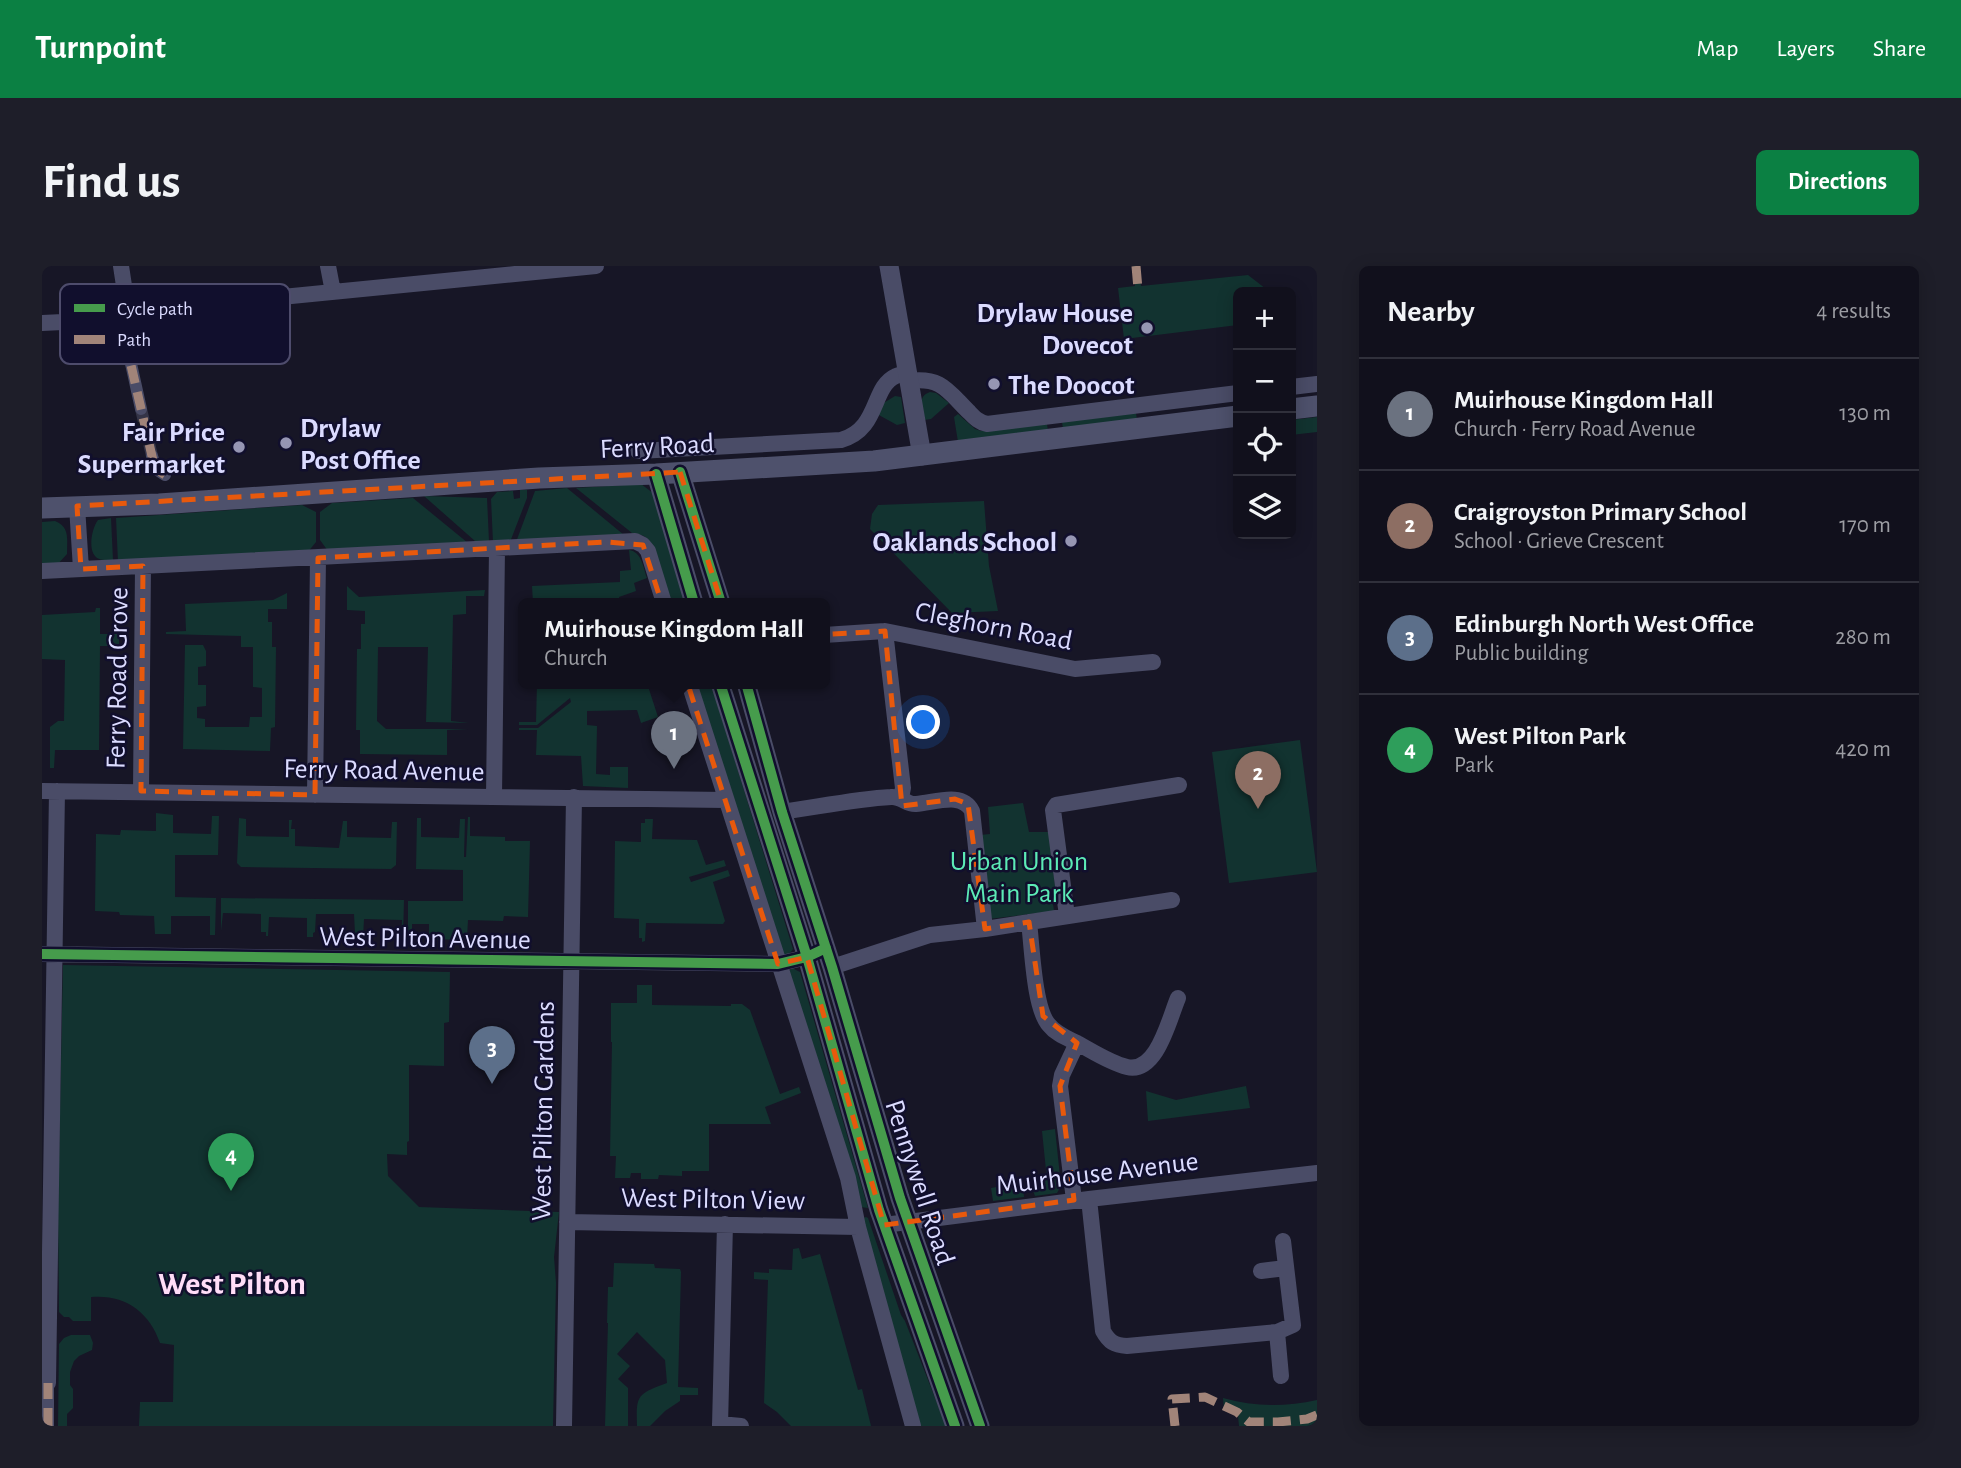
<!DOCTYPE html>
<meta charset="utf-8">
<style>
body{margin:0;font-family:"Alegreya Sans",sans-serif;background:#1e1e29;color:#f1f3f6}
.controls{position:absolute;right:21px;top:21px;display:grid;overflow:hidden;border-radius:10px;box-shadow:0 4px 18px #0003}
.controls button{width:63px;height:63px;display:grid;place-items:center;padding:0;border:0;border-bottom:2px solid #30303b;background:#11101c;color:#f1f3f6;font:35px sans-serif}
.you{position:absolute;left:882px;top:457px;width:24px;height:24px;margin:-18px;border:5px solid #fff;border-radius:50%;background:#1a73e8;box-shadow:0 0 0 10px #1a73e833}
.badge{display:grid;place-items:center;width:46px;height:46px;border-radius:50%;background:#0b8043;color:#fff;font-size:23px;font-weight:700}
.pin{position:absolute;translate:-50% -58px;filter:drop-shadow(0 2px 4px #0008)}
.pin::after{content:'';position:absolute;top:37px;width:24px;height:21px;background:inherit;clip-path:polygon(0 0,100% 0,50% 100%)}
.popup{position:absolute;left:476px;top:332px;width:312px;height:91px;box-sizing:border-box;display:grid;place-content:center;border-radius:10px;background:#11101c;filter:drop-shadow(0 2px 5px #0005);font-size:23px;white-space:nowrap;color:#9c9da3}
.popup b{font-size:26px;color:#f1f3f6}
.popup::after{content:'';position:absolute;left:50%;top:100%;margin-left:-14px;border:14px solid transparent;border-top-color:#11101c}
.list{margin:0;padding:0;list-style:none}
h2{display:flex;justify-content:space-between;align-items:center;height:91px;margin:0;padding:0 28px;font-size:30px}
h2 small{font-size:23px;font-weight:400;color:#9c9da3}
.list li{display:grid;grid-template-columns:46px 1fr auto;gap:21px;align-items:center;box-sizing:border-box;height:112px;padding:0 28px;border-top:2px solid #30303b}
.list b{display:block;font-size:26px;white-space:nowrap}
.list p{margin:0;font-size:23px;white-space:nowrap;color:#9c9da3}
.list em{font-size:23px;font-style:normal;color:#9c9da3}
.icon{flex:none;width:38px;height:38px;fill:none;stroke:currentColor;stroke-width:2;stroke-linecap:round;stroke-linejoin:round}
.map{position:relative;flex:none;width:1275px;height:1160px;overflow:hidden;border-radius:10px}
header{display:flex;align-items:center;gap:42px;box-sizing:border-box;height:98px;padding:0 35px;background:#0b8043;color:#fff}
header strong{font-size:33px}
nav{display:flex;gap:38px;margin-inline-start:auto;font-size:24px}
.intro{display:flex;align-items:center;justify-content:space-between;box-sizing:border-box;height:168px;padding:0 42px}
h1{margin:0;font-size:49px}
.button{padding:18px 32px;border-radius:10px;background:#0b8043;color:#fff;font-size:24px;font-weight:700}
main{display:flex;gap:42px;padding:0 42px}
aside{flex:1;background:#11101c;border-radius:10px;box-shadow:0 4px 18px #0003}
.map>svg:first-child{display:block}
.green{fill:#123330}
.lines{fill:none;stroke-linecap:round;stroke-linejoin:round}
.pedestrian-tunnel{stroke:#343447;stroke-width:12;stroke-dasharray:12 6;stroke-linecap:butt}
.pedestrian{stroke:#4a4c67;stroke-width:12}
.minor{stroke:#4a4c67;stroke-width:16}
.tertiary{stroke:#4a4c67;stroke-width:19}
.secondary{stroke:#4e516c;stroke-width:21}
.quiet{stroke:#a18479;stroke-width:9;stroke-dasharray:18 9;stroke-linecap:butt}
.cycleway-casing{stroke:#110f2d;stroke-width:15}
.cycleway{stroke:#469c4c;stroke-width:10}
.marked{fill:none;stroke:#e8590c;stroke-width:5;stroke-dasharray:14 9;stroke-linejoin:round}
.poi-dot{fill:#9696b3;stroke:#110f2d;stroke-width:2.5}
.labels{text-anchor:middle;stroke-width:5;stroke-linejoin:round;paint-order:stroke}
.poi-label{font-size:28px;font-weight:bold;fill:#dbdbff;stroke:#110f2d;text-anchor:end}
.street-label{font-size:28px;fill:#dbdbff;stroke:#110f2d}
.park-label{font-size:28px;fill:#5cebb6;stroke:#110f2d}
.quarter-label{font-size:32px;font-weight:bold;fill:#ffddf7;stroke:#110f2d}
.key{fill:#110f2d;stroke:#4e4c6c;stroke-width:2}
.key-label{font-size:19px;fill:#dbdbff}
</style>
<header>
<strong>Turnpoint</strong>
<nav><a>Map</a><a>Layers</a><a>Share</a></nav>
</header>
<div class="intro"><h1>Find us</h1><a class="button">Directions</a></div>
<main>
<div class="map">
<svg width="1275" height="1160" viewBox="0 0 1275 1160">
<rect width="100%" height="100%" fill="#171626"/>
<path class="green" d="M1091 0H1097L1099 20 1206 9 1228 26H1196V59L1082 73 1076 22 1093 20Z
M888 126 894 127 907 137 889 153 882 154C880 143 875 130 888 126Z
M853 130 859 131 863 157 855 159 835 148 840 138Z
M1094 147 1095 154 1021 163 1020 156Z
M916 148 933 163 939 165 1005 158 1006 165 916 176 912 151Z
M1275 151V166L1249 169V154Z
M599 218 611 227 644 337H628C624 322 615 283 606 273 602 269 596 268 590 267L534 222Z
M525 222 582 269 474 276 493 225Z
M478 224H485V232L468 276H451L449 233 455 226 471 225 472 233 478 232Z
M382 230 445 232 447 275H433Z
M371 232 426 277 286 285 278 274V246L290 237Z
M942 235 947 300 956 345 910 347 828 263 830 248 836 239Z
M260 239 274 246V276L265 287 76 296 74 252Z
M69 252 71 294C65 294 57 295 53 290 46 282 50 262 56 254Z
M13 255C28 261 25 273 25 288L14 300H0V256Z
M587 284C600 286 601 301 605 312L592 317 594 325 577 331 578 337H491L490 320 578 316V305L589 304Z
M305 320 317 331 443 324 442 330H424V348L411 349 409 455 427 457 384 456 386 381H336L335 455 344 463H426L405 464V489L318 488V464H314L315 383H319V358H323V345L305 344Z
M245 327V343H226V356H230V381H234L233 461 229 462 228 485 141 483 143 379H161L164 385V400L156 401V419H164V440L155 441V452L163 453V461H207L208 451H220V422L211 421V381H199V370L124 368V366L144 365 143 338 231 334Z
M54 342H58V368H77V380H58L57 484H13L12 502H8V461L16 455H22L23 394 0 393V349L53 346Z
M495 417H605L616 451 599 457 595 444 545 445V459L555 460 554 508 568 509V501H586V522L541 520 539 490 494 489 495 464H477V462H496L529 436 528 432 495 459H477V456H494Z
M653 417H669L751 683 748 687 743 689 738 687Z
M1258 474 1275 606 1187 617 1170 486Z
M981 537 987 566H1007L1014 629 1010 631 1012 645 947 653 938 569 948 568 946 541Z
M114 547 131 549V567L169 568 170 550H177L176 589H133V631L174 632 173 669H168V650H129V668H113L112 650 78 649 77 646 53 645 54 568 78 569 79 564 114 565Z
M426 551H428V570L463 571V575H488L486 651 462 650 461 655 426 654 425 672H422L421 674 387 673V658H370V673H366V635H421V604L374 603 375 552H379V571L417 572 418 553H423L422 591H424Z
M197 552 204 553V570L247 571V554H250L249 563H253V580L297 582 301 555H305V571L349 572 350 556H355L354 599 349 603 199 601 195 597Z
M603 553H611L610 573 655 574 664 599 682 594 684 600 647 611 649 616 686 604 688 610 671 616 683 655 681 658 604 657 603 675 600 676V672H597V653L572 652 573 575 599 576V557H603Z
M179 632 362 634 361 673H359L360 654 322 653 321 672H317V667H313L312 648H274L273 666 271 667V671H265V652L227 651 226 670H224V666H219V648L181 647 179 665Z
M21 699 408 706 407 756 402 757V800L367 799V875L365 876V889L345 888 346 910 377 941 517 946 512 991 514 1017 511 1160H97L98 1136H131L132 1079 118 1077C107 1045 82 1028 49 1031V1055H31L27 1051H22L17 1046 16 942Z
M750 702 758 706 826 942 819 941 747 705Z
M595 719H610V739L689 740V738H700L708 744 738 828 757 821 759 827 723 841 729 858H667V905H640V910L617 909 616 913H599V907H589L588 912H573L574 890H568L570 776H569V737H595Z
M1204 820 1208 842 1106 855 1104 825 1134 834Z
M1013 863 1019 920 1015 927 993 930 989 919 991 916 1005 914 1000 865Z
M977 917 981 919 982 931 951 935 949 922Z
M824 951 826 952 859 1049 863 1055 904 1160H875L821 952Z
M757 982 760 993 778 988 816 1124 820 1123 829 1160H749L735 1146 722 1137 726 1014 712 1013V1006L727 1007V1003L750 1004 751 983Z
M572 997 612 998 613 1002 638 1003 639 1006 636 1121 656 1122V1129H638V1135L623 1145 608 1160H595C594 1129 595 1128 625 1117L623 1094 595 1066 575 1088 588 1100 576 1113 586 1122V1160H563L566 1057H565L566 1021H571Z
M29 1069H48L51 1077 50 1084 37 1090 32 1095 28 1106V1119L31 1123V1142L25 1148V1160H16L17 1078 22 1072Z
M1181 1132C1212 1141 1243 1141 1275 1134V1160H1197L1196 1150 1182 1143Z"/>
<g class="lines">
<path class="pedestrian-tunnel" d="M99 143 110 190"/>
<path class="pedestrian" d="M77 47 82 71
M84 75 99 143
M110 190 114 203 123 209
M6 1160V1117"/>
<path class="minor" d="M79 0 86 46
M286 0 291 26
M0 57 21 56 77 47 554 0
M867 115C899 111 905 124 926 145 932 151 936 156 945 158L1196 127
M1249 121 1275 118
M596 185 799 174C838 163 829 121 854 110 855 109 864 108 866 107
M35 240 39 303
M0 305 593 275 601 279 606 285 622 337
M843 365 861 522 859 532
M782 369 843 365 1033 403 1111 396
M647 417 806 912 816 961 871 1160
M0 525 684 534
M99 525 101 300
M273 529 276 292
M452 531 455 282
M740 546C776 541 813 533 849 531 859 530 865 539 874 538 892 537 920 525 930 545L943 663
M1025 650 1011 544 1014 539 1137 519
M987 656C990 680 992 743 1007 759 1014 768 1025 772 1035 777L1020 809 1018 820 1032 934
M0 688 736 698 765 691
M790 701 888 669 943 663 1130 634
M1035 777C1050 785 1068 797 1085 801 1115 808 1127 753 1136 732
M1047 933 1061 1065C1067 1076 1072 1079 1085 1080L1235 1066 1239 1110
M525 956 816 961
M842 959 1047 933 1275 907
M1219 1005 1244 1002
M1235 1066 1251 1059 1241 975
M6 1117 15 525
M678 1158 699 1160
M522 1160 532 531
M678 1160 683 958"/>
<path class="tertiary" d="M847 0 880 190
M638 206 679 337
M614 208 652 337
M678 417 765 691 837 944 913 1160
M704 417 740 546 790 701 858 932 938 1160"/>
<path class="secondary" d="M1249 143 1275 140
M0 242 117 238 497 212 614 208 832 195 1196 150"/>
<path class="quiet" d="M1094 0 1096 23
M77 47 112 199 114 203 123 209
M6 1160V1117
M1133 1160 1130 1133 1163 1131 1195 1146 1207 1156H1236L1265 1153 1275 1149"/>
<g class="cycleway-casing">
<path id="cycleway" d="M638 206 679 337
M614 208 652 337
M678 417 765 691 837 944 913 1160
M704 417 740 546 790 701 858 932 938 1160
M0 688 736 698 765 691 784 682"/>
</g>
<use href="#cycleway" class="cycleway"/>
</g>
<path class="marked" d="M638 206 691 374 843 365 860 540 913 533 926 538 943 663 987 656 1001 750 1035 777 1018 820 1032 934 842 959 765 691 736 698 601 279 564 276 276 292 273 529 99 525 101 300 39 303 35 240Z"/>
<g class="poi-dot">
<circle cx="1105" cy="62" r="7"/>
<circle cx="952" cy="118" r="7"/>
<circle cx="244" cy="177" r="7"/>
<circle cx="197" cy="181" r="7"/>
<circle cx="1029" cy="275" r="7"/>
</g>
<g class="labels">
<g class="poi-label">
<text x="1091" y="56">Drylaw House<tspan x="1091" dy="32">Dovecot</tspan></text>
<text x="966" y="128" text-anchor="start">The Doocot</text>
<text x="258" y="171" text-anchor="start">Drylaw<tspan x="258" dy="32">Post Office</tspan></text>
<text x="183" y="175">Fair Price<tspan x="183" dy="32">Supermarket</tspan></text>
<text x="1015" y="285">Oaklands School</text>
</g>
<g class="street-label">
<text transform="translate(615 179) rotate(-3)" y="10">Ferry Road</text>
<text transform="translate(952 359) rotate(11)" y="10">Cleghorn Road</text>
<text transform="translate(74 412) rotate(-89)" y="10">Ferry Road Grove</text>
<text transform="translate(342 503) rotate(1)" y="10">Ferry Road Avenue</text>
<text transform="translate(383 671) rotate(1)" y="10">West Pilton Avenue</text>
<text transform="translate(500 845) rotate(-89)" y="10">West Pilton Gardens</text>
<text transform="translate(1055 906) rotate(-7)" y="10">Muirhouse Avenue</text>
<text transform="translate(879 916) rotate(72)" y="10">Pennywell Road</text>
<text transform="translate(671 932) rotate(1)" y="10">West Pilton View</text>
</g>
<g class="park-label">
<text x="977" y="604">Urban Union<tspan x="977" dy="32">Main Park</tspan></text>
</g>
<g class="quarter-label">
<text x="190" y="1028">West Pilton</text>
</g>
</g>
<rect x="18" y="18" width="230" height="80" rx="10" class="key"/>
<rect x="32" y="38" width="31" height="8" fill="#469c4c"/>
<rect x="32" y="69" width="31" height="9" fill="#a18479"/>
<g class="key-label">
<text x="75" y="49">Cycle path</text>
<text x="75" y="80">Path</text>
</g>
</svg>
<div class="controls">
<button>+</button>
<button>−</button>
<button><svg class="icon" aria-label="locate" viewBox="0 0 24 24"><circle cx="12" cy="12" r="6"/><path d="M12 2v4M12 18v4M2 12h4M18 12h4"/></svg></button>
<button><svg class="icon" aria-label="layers" viewBox="0 0 24 24"><path d="M12 4l9 5-9 5-9-5zM3 14l9 5 9-5"/></svg></button>
</div>
<div class="you"></div>
<div class="pin badge" style="left:632px;top:503px;background:#6b7280">1</div>
<div class="popup"><b>Muirhouse Kingdom Hall</b>Church</div>
<div class="pin badge" style="left:1216px;top:543px;background:#8d6e63">2</div>
<div class="pin badge" style="left:450px;top:818px;background:#5c6f8a">3</div>
<div class="pin badge" style="left:189px;top:925px;background:#2e9e5b">4</div>
</div>
<aside>
<h2>Nearby<small>4 results</small></h2>
<ul class="list">
<li><span class="badge" style="background:#6b7280">1</span><div><b>Muirhouse Kingdom Hall</b><p>Church · Ferry Road Avenue</p></div><em>130 m</em></li>
<li><span class="badge" style="background:#8d6e63">2</span><div><b>Craigroyston Primary School</b><p>School · Grieve Crescent</p></div><em>170 m</em></li>
<li><span class="badge" style="background:#5c6f8a">3</span><div><b>Edinburgh North West Office</b><p>Public building</p></div><em>280 m</em></li>
<li><span class="badge" style="background:#2e9e5b">4</span><div><b>West Pilton Park</b><p>Park</p></div><em>420 m</em></li>
</ul>
</aside>
</main>
